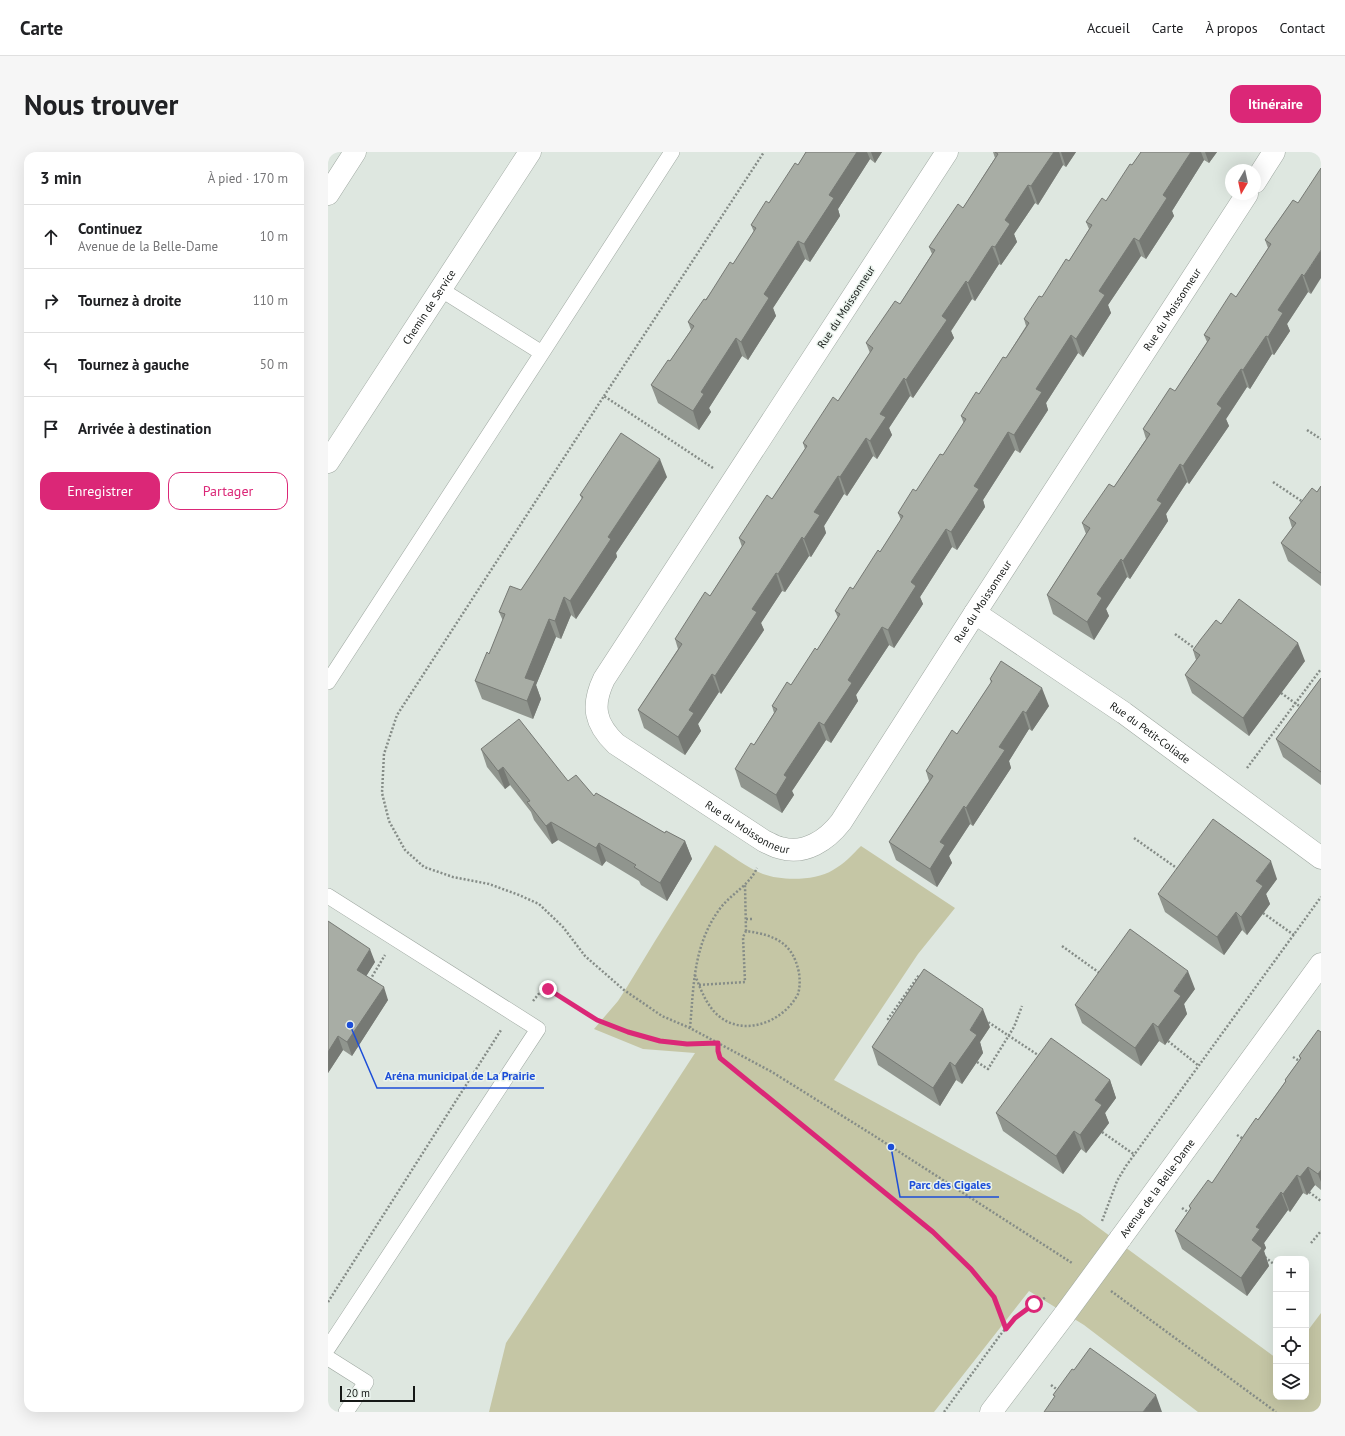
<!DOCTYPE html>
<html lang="fr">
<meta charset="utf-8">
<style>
body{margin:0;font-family:"PT Sans",sans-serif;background:#f6f6f6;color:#202124}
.controls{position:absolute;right:12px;bottom:12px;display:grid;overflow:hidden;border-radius:8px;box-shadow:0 4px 16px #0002}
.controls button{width:36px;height:36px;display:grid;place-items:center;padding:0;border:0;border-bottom:1px solid #e0e0e0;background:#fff;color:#202124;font:20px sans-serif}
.compass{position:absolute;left:897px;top:12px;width:36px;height:36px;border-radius:50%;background:#fff;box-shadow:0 4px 16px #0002;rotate:189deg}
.scale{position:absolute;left:12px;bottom:10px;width:75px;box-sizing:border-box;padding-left:4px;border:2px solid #151816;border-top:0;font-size:11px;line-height:14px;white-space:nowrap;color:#151816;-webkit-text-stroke:3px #ebf4ee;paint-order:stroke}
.stop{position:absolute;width:12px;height:12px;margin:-9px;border:3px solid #db2777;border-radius:50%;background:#fff}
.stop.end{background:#db2777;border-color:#fff;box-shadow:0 1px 4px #0008}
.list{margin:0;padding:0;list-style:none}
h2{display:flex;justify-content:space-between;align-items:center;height:52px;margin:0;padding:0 16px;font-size:17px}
h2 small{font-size:13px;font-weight:400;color:#757577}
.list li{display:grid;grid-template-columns:26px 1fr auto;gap:12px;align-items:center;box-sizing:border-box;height:64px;padding:0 16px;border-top:1px solid #e0e0e0}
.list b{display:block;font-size:15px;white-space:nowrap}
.list p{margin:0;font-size:13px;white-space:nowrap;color:#757577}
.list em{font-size:13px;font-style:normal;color:#757577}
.actions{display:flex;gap:8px;padding:12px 16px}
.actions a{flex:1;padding:9px 0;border:1px solid #db2777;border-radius:12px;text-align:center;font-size:14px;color:#db2777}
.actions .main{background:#db2777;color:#fff}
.icon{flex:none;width:22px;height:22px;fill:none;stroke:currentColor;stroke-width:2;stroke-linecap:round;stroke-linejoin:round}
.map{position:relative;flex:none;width:993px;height:1260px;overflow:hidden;border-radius:12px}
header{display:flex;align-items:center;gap:24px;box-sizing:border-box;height:56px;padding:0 20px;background:#fff;border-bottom:1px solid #e0e0e0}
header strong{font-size:19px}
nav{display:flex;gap:22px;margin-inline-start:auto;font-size:14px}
.intro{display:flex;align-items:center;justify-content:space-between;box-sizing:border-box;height:96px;padding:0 24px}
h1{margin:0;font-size:28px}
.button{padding:10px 18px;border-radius:12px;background:#db2777;color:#fff;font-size:14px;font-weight:700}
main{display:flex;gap:24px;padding:0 24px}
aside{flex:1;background:#fff;border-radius:12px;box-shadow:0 4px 16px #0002}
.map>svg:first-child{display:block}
.green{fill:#c5c6a5}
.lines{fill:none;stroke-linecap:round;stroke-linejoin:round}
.service-casing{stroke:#9fa8a1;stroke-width:16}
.minor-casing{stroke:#9fa8a1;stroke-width:23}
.motorway-casing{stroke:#9fa8a1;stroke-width:23}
.path{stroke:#858c87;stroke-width:2.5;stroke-dasharray:2 2;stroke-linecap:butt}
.service{stroke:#fff;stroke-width:15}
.minor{stroke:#fff;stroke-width:22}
.motorway{stroke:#fff;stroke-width:22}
.minor-bridge-casing{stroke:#9fa8a1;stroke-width:23;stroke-linecap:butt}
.minor-bridge{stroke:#fff;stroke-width:22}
.wall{fill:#90958e}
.shaded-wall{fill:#767974}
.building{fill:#a8ada5;stroke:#767974}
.route{stroke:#db2777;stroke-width:5}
.labels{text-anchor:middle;stroke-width:3;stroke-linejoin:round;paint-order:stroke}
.street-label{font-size:11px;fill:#151816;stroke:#ebf4ee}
.leader{fill:none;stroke:#1d4ed8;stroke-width:1.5}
.callout-dot{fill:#1d4ed8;stroke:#ebf4ee;stroke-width:1.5}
.callout-label{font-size:12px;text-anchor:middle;font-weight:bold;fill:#1d4ed8;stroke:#ebf4ee;stroke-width:3;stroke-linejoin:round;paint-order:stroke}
</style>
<header>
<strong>Carte</strong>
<nav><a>Accueil</a><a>Carte</a><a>À propos</a><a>Contact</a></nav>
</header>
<div class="intro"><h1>Nous trouver</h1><a class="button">Itinéraire</a></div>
<main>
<aside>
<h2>3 min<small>À pied · 170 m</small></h2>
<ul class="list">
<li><svg class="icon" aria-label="ahead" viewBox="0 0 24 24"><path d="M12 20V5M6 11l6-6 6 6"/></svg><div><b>Continuez</b><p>Avenue de la Belle-Dame</p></div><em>10 m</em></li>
<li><svg class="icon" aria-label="right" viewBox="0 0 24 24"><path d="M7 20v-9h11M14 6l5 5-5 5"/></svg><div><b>Tournez à droite</b></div><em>110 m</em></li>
<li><svg class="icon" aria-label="left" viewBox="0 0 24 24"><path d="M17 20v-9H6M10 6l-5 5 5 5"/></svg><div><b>Tournez à gauche</b></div><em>50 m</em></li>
<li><svg class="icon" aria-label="arrive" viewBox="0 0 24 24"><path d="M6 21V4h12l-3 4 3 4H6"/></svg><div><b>Arrivée à destination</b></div></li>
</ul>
<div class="actions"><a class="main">Enregistrer</a><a>Partager</a></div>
</aside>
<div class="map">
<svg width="993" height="1260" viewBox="0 0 993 1260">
<rect width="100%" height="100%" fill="#dee7e0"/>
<path class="green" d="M387 693C403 703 418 715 435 722 454 729 487 729 505 718 516 712 524 703 533 694L627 756 590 802 506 928 752 1062 948 1206V1245H978V1181L993 1161V1260H870L756 1173 701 1139 606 1260H161L178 1191 367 901 315 897 266 877 290 849 299 835 327 789Z"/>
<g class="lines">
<g class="service-casing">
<path id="service" d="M112 137 214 201
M0 530 214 201 344 0
M0 744 210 877 0 1196
M0 1206 38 1230 18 1260"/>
</g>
<g class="minor-casing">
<g id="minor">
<path id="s1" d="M619 0 276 527C263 554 267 572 288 592L436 689C441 691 447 695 453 696 477 703 499 688 513 670L647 461 919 42"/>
<path d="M927 30 946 0"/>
<path id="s2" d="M0 310 202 0"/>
<path id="s3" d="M647 461 796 561 993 706"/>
<path id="s4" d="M792 1087 993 812"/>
<path d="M663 1260 737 1162"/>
</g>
</g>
<g class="motorway-casing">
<path id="motorway" d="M0 42 27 0"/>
</g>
<path class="path" d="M276 244 436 0
M979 278 993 287
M385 316 276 244 69 563 56 602 54 641 61 669 77 698 96 715 125 725 161 732 191 743 211 752 235 775 257 804 296 838 334 864 362 876 444 920 545 983 744 1111
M945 330 975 350
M847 482 869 498
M953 541 974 556
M919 616 993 517
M806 686 850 717
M935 761 966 783
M418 767H425
M734 794 773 822
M367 823C373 838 379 855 392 865 418 885 456 869 470 842 472 836 472 826 471 821 465 790 446 783 418 779L417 733
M42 828 57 803
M371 833 417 830 415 785 418 779
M205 849 213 839 220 837 269 868 300 880 332 889 359 892 390 891 389 899 392 906 605 1080 643 1117 666 1145 678 1177
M657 868 713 905
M564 870 560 867 591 823 594 824
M362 876C366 832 365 791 394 754 405 741 422 732 429 716
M840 889 871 914
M965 905 973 910
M649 910 660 917 686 875 694 854
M774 980 807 1003
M909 983 917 988
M981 1040 993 1049
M854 1056 863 1062
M774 1069 789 1029 798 1014 993 745
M983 1091 993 1079
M937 1105 948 1114
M783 1139 948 1260
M0 1150 173 878
M723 1233 731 1239
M616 1260 673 1182 687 1166 718 1145"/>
<use href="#service" class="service"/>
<use href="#minor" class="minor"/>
<use href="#motorway" class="motorway"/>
<g class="minor-bridge-casing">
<path id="minor-bridge" d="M737 1162 792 1087"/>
</g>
<use href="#minor-bridge" class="minor-bridge"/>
</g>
<path class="wall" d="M478 0H554L547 11 542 7 510 57 512 64 482 110 477 107 445 156 448 164 420 208 414 204 381 256 383 260 371 278 330 251 323 233 342 209 363 178 360 170 405 112 426 80 423 73 441 51 470 13Z
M665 0H748L738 15 735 13 710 53 707 51 686 82 689 90 673 113 671 112 647 149 644 147 623 179 626 186 585 246 582 244 561 276 564 283 549 307 545 304 519 344 516 342 496 374 498 381 483 405 481 404 457 440 454 439 433 471 436 478 393 542 391 540 370 572 373 579 357 603 316 576 310 558 350 497 347 487 382 444 414 395 411 386 444 347 477 297 475 291 510 249 542 201 538 191 572 152 604 102 601 95 635 56 667 6Z
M813 0H889L881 11 876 8 844 59 846 64 818 107 813 104 780 153 783 161 755 205 750 201 718 251 720 258 692 301 687 298 655 348 657 355 629 398 624 395 592 445 595 452 566 496 561 493 528 543 530 549 503 591 498 588 464 639 466 643 454 661 413 635 407 617 426 593 446 561 444 554 463 533 489 498 510 466 507 459 525 437 552 400 573 368 570 361 588 339 615 303 636 272 633 264 651 242 678 206 698 174 696 167 714 145 741 109 761 77 758 70 778 49 804 13Z
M965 48 983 142 980 140 959 172 962 179 946 203 944 202 922 237 919 235 898 267 901 274 861 332 859 330 838 362 840 369 802 427 799 425 778 457 781 464 766 488 725 462 719 443 758 382 754 371 786 335 818 287 815 277 847 239 879 190 876 183 908 145 940 96 937 88Z
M339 325 288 401 289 405 248 467 243 463 233 487 228 485 208 533 213 547 205 567 154 547 147 529 161 502 175 469 171 460 193 438 254 347 252 343Z
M993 334V434L960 409 953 391 964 376 961 366 989 340Z
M865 498 977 509 921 584 864 541 857 523 868 508Z
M993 526V633L955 605 948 587Z
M662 527 721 554 704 579 701 577 681 609 683 616 645 674 642 672 621 704 624 711 609 735 568 708 561 690 601 629 598 619 629 582 663 531Z
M153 597 240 629 266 644 337 681 357 689 364 707 339 749 313 733 311 729 278 709 274 714 230 688 224 692 206 668 203 660 182 633 177 637 159 615Z
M949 727 938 742 942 752 919 783 914 778 896 803 837 760 830 742Z
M0 769 47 810 38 824 60 848 24 904 15 898 0 921Z
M867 837 856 852 859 862 837 893 831 889 813 914 754 871 747 853Z
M662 875 652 890 655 901 634 932 628 928 612 954 550 913 544 895Z
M993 880V1038L987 1033 979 1043 975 1041 962 1060 960 1058 936 1091 938 1096 936 1099 941 1114 919 1144 854 1097 847 1079 862 1057 861 1054 884 1031 957 930V928L972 907 971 904Z
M782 928 788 946 777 961 781 971 758 1001 753 997 735 1022 675 979 668 961Z"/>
<path class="shaded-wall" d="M529 0H539L542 7 510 57 512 64 482 110 476 92 501 43Z
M543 0H554L547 11Z
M726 0H731L735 13 710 53 703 34Z
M733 0H748L738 15Z
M863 0H873L876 8 844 59 846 64 818 107 811 89 835 43Z
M877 0H889L881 11Z
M700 33 707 51 686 82 689 90 673 113 667 95 677 68Z
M806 86 813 104 780 153 783 161 755 205 748 187 771 139Z
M470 89 477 107 445 156 448 164 420 208 413 190 436 142Z
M664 94 671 112 647 149 640 131Z
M993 98V126L983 142 976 124Z
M974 122 980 140 959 172 962 179 946 203 940 185 950 158Z
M638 129 644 147 623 179 626 186 585 246 578 228 614 164Z
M743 183 750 201 718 251 720 258 692 301 686 283 708 237Z
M938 184 944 202 922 237 915 218Z
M408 186 414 204 381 256 383 260 371 278 365 259 373 240Z
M913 217 919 235 898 267 901 274 861 332 855 314 889 252Z
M576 226 582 244 561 276 564 283 549 307 542 289 552 262Z
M680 280 687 298 655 348 657 355 629 398 623 380 646 334Z
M538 286 545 304 519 344 512 325Z
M332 307 339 325 288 401 289 405 248 467 242 449 280 385Z
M852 312 859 330 838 362 840 369 802 427 795 409 829 348Z
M510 324 516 342 496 374 498 381 483 405 476 387 486 360Z
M618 377 624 395 592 445 595 452 566 496 560 478 583 430Z
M474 385 481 404 457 440 450 422Z
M793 407 799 425 778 457 781 464 766 488 759 470 769 442Z
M448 421 454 439 433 471 436 478 393 542 387 524 424 457Z
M236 445 243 463 233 487 227 469Z
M221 467 228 485 208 533 213 547 205 567 199 549 197 526Z
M554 475 561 493 528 543 530 549 503 591 496 573 520 528Z
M970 491 977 509 921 584 915 566Z
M384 522 391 540 370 572 373 579 357 603 350 585 361 558Z
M714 536 721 554 704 579 698 561Z
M695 559 701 577 681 609 683 616 645 674 638 656 671 595Z
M491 570 498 588 464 639 466 643 454 661 448 643 456 623Z
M175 615 182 633 177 637 170 619Z
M636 654 642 672 621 704 624 711 609 735 602 717 612 690Z
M223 670 230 688 224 692 218 674Z
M357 689 364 707 339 749 332 731Z
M271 691 278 709 274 714 268 696Z
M943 709 949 727 938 742 942 752 919 783 913 765 928 729Z
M908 760 914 778 896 803 889 785Z
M42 797 47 810 34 831 29 818Z
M860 819 867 837 856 852 859 862 837 893 830 875 846 839Z
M56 835 60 848 24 904 19 890Z
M655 857 662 875 652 890 655 901 634 932 627 914 642 878Z
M825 871 831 889 813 914 807 896Z
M10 884 15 898 0 921V900Z
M622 910 628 928 612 954 605 936Z
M782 928 788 946 777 961 781 971 758 1001 752 983 767 948Z
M746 979 753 997 735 1022 728 1004Z
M980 1015 987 1033 979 1043 972 1025Z
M993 1018V1030L990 1022Z
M969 1023 975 1041 962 1060 955 1042Z
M953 1040 960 1058 936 1091 938 1096 936 1099 941 1114 919 1144 913 1126 928 1075Z
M828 1243 834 1260H815Z"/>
<path class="building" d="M478 0H529L501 43 506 46 476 92 470 89 436 142 441 146 413 190 408 186 373 240 376 242 365 259 323 233 340 208 342 209 366 174 360 170 376 147 378 148 402 110 405 112 428 76 423 73 438 49 441 51 467 11 470 13Z
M667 0H726L703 34 700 33 677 68 682 72 667 95 664 94 640 131 638 129 614 164 619 168 578 228 576 226 552 262 558 265 542 289 538 286 512 325 510 324 486 360 492 363 476 387 474 385 450 422 448 421 424 457 429 460 387 524 384 522 361 558 366 561 350 585 310 558 354 492 347 487 377 440 382 444 417 390 411 386 439 343 444 347 479 294 475 291 505 245 510 249 545 196 538 191 567 149 572 152 607 98 601 95 630 52 635 56 670 2Z
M813 0H863L835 43 839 46 811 89 806 86 771 139 777 143 748 187 743 183 708 237 714 240 686 283 680 280 646 334 651 337 623 380 618 377 583 430 588 434 560 478 554 475 520 528 524 531 496 573 491 570 456 623 459 625 448 643 407 617 423 591 426 593 449 557 444 554 459 530 463 533 487 496 489 498 512 462 507 459 522 435 525 437 550 398 552 400 575 364 570 361 585 337 588 339 612 302 615 303 638 267 633 264 648 240 651 242 675 205 678 206 701 171 696 167 711 144 714 145 738 107 741 109 764 73 758 70 774 46 778 49 802 12 804 13Z
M993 16V98L976 124 974 122 950 158 955 161 940 185 938 184 915 218 913 217 889 252 894 256 855 314 852 312 829 348 834 351 795 409 793 407 769 442 774 446 759 470 719 443 762 376 754 371 781 332 786 335 822 282 815 277 842 236 847 239 882 186 876 183 903 141 908 145 943 92 937 88 965 48 970 51Z
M293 281 332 307 280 385 283 387 242 449 236 445 227 469 221 467 197 526 207 529 199 549 147 529 159 500 161 502 177 462 171 460 182 434 193 438 255 345 252 343Z
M993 334V421L953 391 968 371 961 366 984 336 989 340Z
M911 447 970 491 915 566 857 523 872 503 865 498 873 487 888 468 893 472Z
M673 509 714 536 698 561 695 559 671 595 677 598 638 656 636 654 612 690 617 693 602 717 561 690 605 624 598 619 624 578 629 582 664 529 662 527Z
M993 526V620L948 587Z
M191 567 240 629 248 623 266 644 268 641 337 681 338 679 357 689 332 731 306 715 308 713 271 691 268 696 223 670 218 674 199 650 202 649 175 615 170 619 153 597Z
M885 667 943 709 928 729 935 734 913 765 908 760 889 785 830 742Z
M0 769 42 797 29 818 56 835 19 890 10 884 0 900Z
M802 777 860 819 846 839 853 844 830 875 825 871 807 896 747 853Z
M596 817 655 857 642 878 649 883 627 914 622 910 605 936 544 895Z
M990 878 993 880V1018L990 1022 980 1015 972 1025 969 1023 955 1042 953 1040 928 1075 932 1077 924 1088 934 1096 913 1126 847 1079 863 1056 861 1054 880 1028 884 1031 921 976 928 966 930 968 958 929 957 928 973 906 971 904Z
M723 886 782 928 767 948 774 953 752 983 746 979 728 1004 668 961Z
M762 1196 828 1243 815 1260H716L727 1244 725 1243 744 1217 746 1218Z"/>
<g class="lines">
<path class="route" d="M220 837 269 868 300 880 332 889 359 892 390 891V899L392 906 605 1080 643 1117 666 1145 678 1177 687 1166 706 1152"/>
</g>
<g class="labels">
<g class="street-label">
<text dy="4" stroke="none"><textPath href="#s2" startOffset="185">Chemin de Service</textPath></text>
<text transform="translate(518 155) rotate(-57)" y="4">Rue du Moissonneur</text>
<text dy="4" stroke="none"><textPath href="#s1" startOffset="1576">Rue du Moissonneur</textPath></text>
<text dy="4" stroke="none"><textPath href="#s1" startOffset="1228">Rue du Moissonneur</textPath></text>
<text dy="4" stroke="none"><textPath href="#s3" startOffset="212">Rue du Petit-Coliade</textPath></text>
<text dy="4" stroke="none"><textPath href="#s1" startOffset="857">Rue du Moissonneur</textPath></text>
<text dy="4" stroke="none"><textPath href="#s4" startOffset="63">Avenue de la Belle-Dame</textPath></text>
</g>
</g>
<path class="leader" d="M22 873L49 936H216M563 995L572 1045H671"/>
<g class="callout-dot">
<circle cx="22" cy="873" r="4"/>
<circle cx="563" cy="995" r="4"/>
</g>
<g class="callout-label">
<text x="132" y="928">Aréna municipal de La Prairie</text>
<text x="622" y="1037">Parc des Cigales</text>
</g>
</svg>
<div class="controls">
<button>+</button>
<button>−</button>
<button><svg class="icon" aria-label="locate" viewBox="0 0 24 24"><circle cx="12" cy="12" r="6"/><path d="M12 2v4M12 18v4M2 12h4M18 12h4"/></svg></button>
<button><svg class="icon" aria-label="layers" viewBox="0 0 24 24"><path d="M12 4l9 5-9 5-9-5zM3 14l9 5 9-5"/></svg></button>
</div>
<svg class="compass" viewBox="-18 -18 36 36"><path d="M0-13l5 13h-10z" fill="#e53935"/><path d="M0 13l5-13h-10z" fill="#757577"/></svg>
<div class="scale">20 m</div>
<div class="stop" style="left:706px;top:1152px"></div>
<div class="stop end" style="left:220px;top:837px"></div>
</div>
</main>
